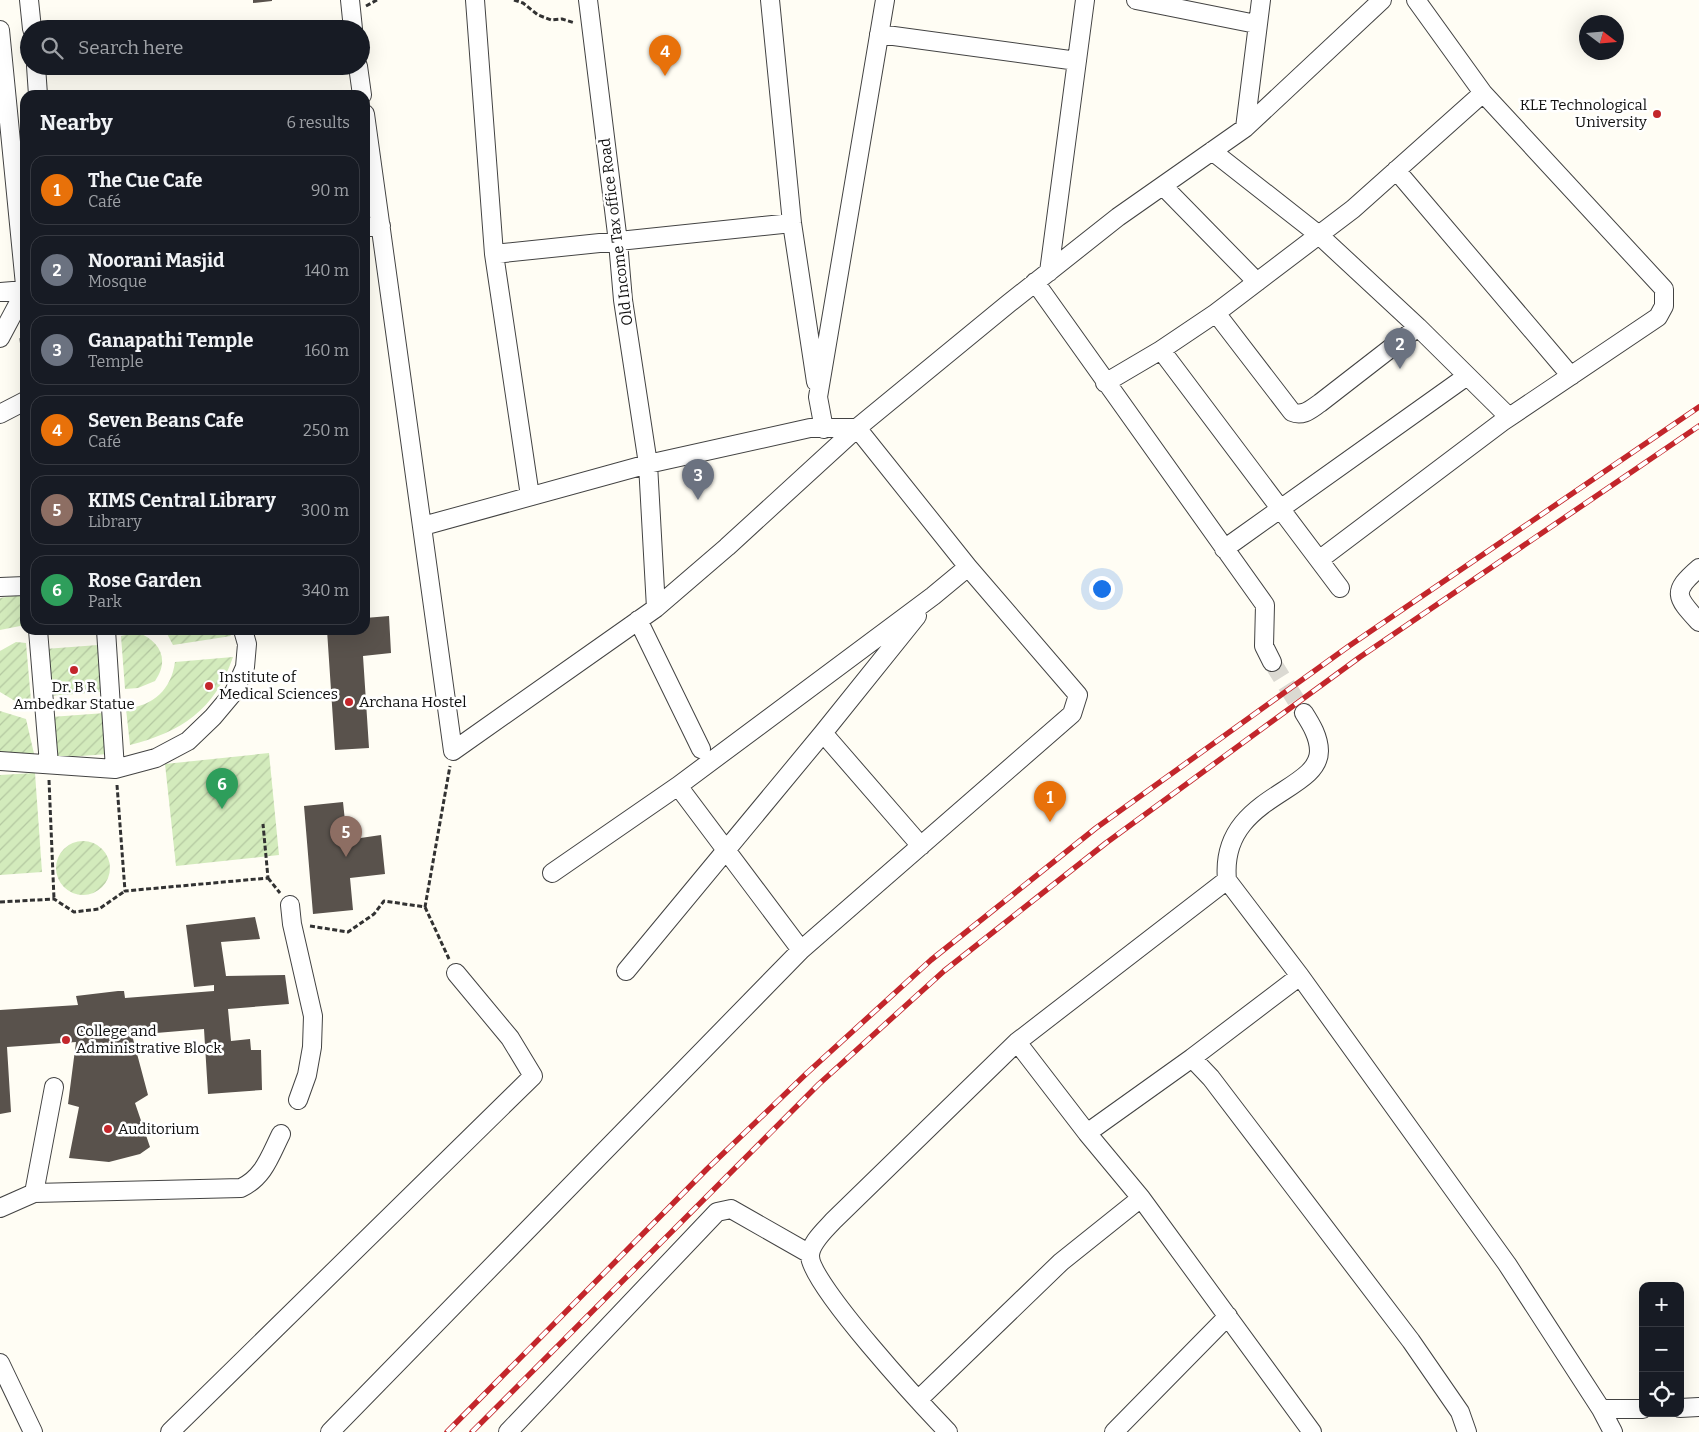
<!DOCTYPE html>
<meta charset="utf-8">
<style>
body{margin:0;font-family:Bitter,serif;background:#242831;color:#f1f3f6}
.controls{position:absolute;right:15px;bottom:15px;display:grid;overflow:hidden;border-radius:10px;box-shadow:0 5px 20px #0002}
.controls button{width:45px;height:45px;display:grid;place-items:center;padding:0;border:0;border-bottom:1px solid #363941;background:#171b24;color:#f1f3f6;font:25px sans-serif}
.compass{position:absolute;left:1579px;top:15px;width:45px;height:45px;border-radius:50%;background:#171b24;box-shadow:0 5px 20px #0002;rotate:106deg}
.you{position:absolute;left:1101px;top:588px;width:18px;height:18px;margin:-12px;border:4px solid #fff;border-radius:50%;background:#1a73e8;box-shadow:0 0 0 8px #1a73e833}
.badge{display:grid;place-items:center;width:32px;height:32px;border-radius:50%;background:#d93025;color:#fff;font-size:16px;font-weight:700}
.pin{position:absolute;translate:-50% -41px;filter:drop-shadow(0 1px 2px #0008)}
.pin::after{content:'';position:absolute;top:26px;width:18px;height:15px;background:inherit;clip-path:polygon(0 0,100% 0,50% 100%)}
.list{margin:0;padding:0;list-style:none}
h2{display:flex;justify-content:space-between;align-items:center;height:65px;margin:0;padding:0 20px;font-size:21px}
h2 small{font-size:16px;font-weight:400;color:#9ea1a6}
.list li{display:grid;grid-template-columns:32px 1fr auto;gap:15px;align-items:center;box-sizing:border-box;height:70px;margin:0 10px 10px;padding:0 10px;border:1px solid #363941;border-radius:15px}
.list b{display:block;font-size:19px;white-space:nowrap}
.list p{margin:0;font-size:16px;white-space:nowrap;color:#9ea1a6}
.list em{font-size:16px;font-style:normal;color:#9ea1a6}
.icon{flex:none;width:28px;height:28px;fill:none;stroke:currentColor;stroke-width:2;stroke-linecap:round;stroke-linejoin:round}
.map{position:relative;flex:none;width:1699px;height:1432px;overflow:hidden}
.search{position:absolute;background:#171b24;box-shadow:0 5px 20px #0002;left:20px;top:20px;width:350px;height:55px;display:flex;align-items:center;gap:12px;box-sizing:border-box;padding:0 18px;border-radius:28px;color:#9ea1a6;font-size:19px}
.panel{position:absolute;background:#171b24;box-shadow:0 5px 20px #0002;left:20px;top:90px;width:350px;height:545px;border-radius:15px}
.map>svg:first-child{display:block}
.garden{fill:url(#garden-furrows)}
.building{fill:#59524c}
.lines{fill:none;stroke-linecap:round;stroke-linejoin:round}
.minor-tunnel{stroke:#dbd9d2;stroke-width:18;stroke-dasharray:18 9;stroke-linecap:butt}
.minor-casing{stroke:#434343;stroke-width:20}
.path{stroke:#323232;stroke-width:3;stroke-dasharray:5 2.5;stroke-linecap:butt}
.minor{stroke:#fff;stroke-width:18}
.rail-casing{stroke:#c3262b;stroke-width:5.5}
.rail{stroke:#fff;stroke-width:4;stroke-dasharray:11;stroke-linecap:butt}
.poi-dot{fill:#c3262b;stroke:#fff;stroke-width:2}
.labels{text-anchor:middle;stroke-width:5;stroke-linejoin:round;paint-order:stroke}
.poi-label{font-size:15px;fill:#101010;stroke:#fff;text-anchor:start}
.street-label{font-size:15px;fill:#101010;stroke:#fff}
</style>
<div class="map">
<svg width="1699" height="1432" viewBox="0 0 1699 1432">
<defs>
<pattern id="garden-furrows" width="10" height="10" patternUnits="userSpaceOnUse" patternTransform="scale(1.25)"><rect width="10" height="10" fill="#d3ebbc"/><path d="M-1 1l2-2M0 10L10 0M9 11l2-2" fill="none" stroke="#b4c8a1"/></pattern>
</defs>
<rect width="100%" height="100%" fill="#fffdf4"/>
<path class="garden" d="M25 594V625L0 630V598Z
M165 630H226L231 636 173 645Z
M137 632C160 641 170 659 155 681L138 688 125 689 121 636Z
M16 642 26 643 31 701H15L0 692V651Z
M98 645 101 692 49 696 45 649Z
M233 657C215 710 181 732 130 745L126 709C154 705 171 690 175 662Z
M0 711 26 719 35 758 0 754Z
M105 713 108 754 54 758 51 717Z
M269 753 279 855 176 866 165 764Z
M35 773 42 872 0 875V775Z
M56 868a27 27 0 1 1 54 0a27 27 0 1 1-54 0Z"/>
<path class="building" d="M253 0H272V1L253 3Z
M389 616 391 653 363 656 369 748 335 750 327 630H365V618Z
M343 802 347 840 381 835 385 874 350 878 353 910 313 914 304 806Z
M255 917 260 939 221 942 226 976 285 975 289 1004 228 1009 231 1041 250 1039 251 1050H261L262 1090 208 1094 204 1029 132 1035 148 1095 135 1103 150 1147 140 1154 109 1162 69 1158 79 1107 68 1104 76 1042 7 1047 11 1112 0 1114V1010L78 1005 76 996 118 991H124L125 998 214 991V985L194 987 186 925Z"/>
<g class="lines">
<path class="minor-tunnel" d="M1272 662 1304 713"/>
<g class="minor-casing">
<path id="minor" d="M29 0 32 29
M350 0 353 29
M475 0 494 254 530 496
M588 0 618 242 623 300 648 464 656 608
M770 0 792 223 816 382
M1136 0 1256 24
M0 30 25 285
M879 34 1077 61
M36 66 38 95
M358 66 362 95
M1245 128 1261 0
M1212 151 1319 235 1418 327 1509 417
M1396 170 1571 376
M1163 186 1257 282
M365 227 381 226
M494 254 792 223
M1049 272 1085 0
M1035 282 1265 605 1264 646 1272 662
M0 292 25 290
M1216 313 1292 412C1303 417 1311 409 1320 403L1418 327
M0 338 25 291
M1161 350 1216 313 1353 209 1483 93 1416 0
M1105 383 1161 350 1340 588
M0 414 25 401
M824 429 818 397 885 0
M423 526 648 464 810 428H857L1008 304 1118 217 1245 128 1382 0
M1224 549 1467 376
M1319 560 1502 422 1658 317 1664 306V289L1483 93
M1699 568C1671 592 1676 597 1699 622
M0 587 25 586
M638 620 701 749
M38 630 49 764
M106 630 115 769
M1304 713C1311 724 1319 737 1319 751 1319 793 1219 796 1227 880L1300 976 1507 1264 1601 1409 1613 1432
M823 733 921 846
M0 761 115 769 156 758 188 741 213 717 234 692 245 667 247 644 243 630
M552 873 678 786
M290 905 292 924 313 1016 312 1047 307 1075 298 1100
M801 950 678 786 933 596 968 567
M626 971 823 733 917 616
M1017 1042 1087 1133 1141 1198 1312 1432
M1192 1058 1211 1078 1411 1341 1460 1412 1467 1432
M1087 1133 1192 1058 1300 976
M34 1193 54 1087
M0 1208 34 1193 241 1188C264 1177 270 1156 281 1134
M0 1363 33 1432
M918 1400 1061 1262 1141 1198
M1680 1408 1699 1407
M1601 1409H1643
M170 1432 533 1076 510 1038 456 973
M330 1432 801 950 1072 714 1078 695 968 567 857 428 727 547 656 608 453 751 365 114
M508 1432 717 1212 731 1209 810 1254
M948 1432C923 1406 810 1284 810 1256 810 1243 825 1230 833 1221L1017 1042 1227 880
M1114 1432 1228 1316"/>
</g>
<path class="path" d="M514 0 523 3 538 15 551 20 562 19 575 23
M366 6 377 0
M21 338 25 382
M49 780 54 899
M117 785 125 891 268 878 263 824
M268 878 280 893
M0 902 54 899 74 912 99 909 125 891
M425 907 449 959
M310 926 348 932 374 914 384 901 425 907 450 766"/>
<use href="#minor" class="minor"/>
<g class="rail-casing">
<path id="rail" d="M447 1432 707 1169 807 1073 931 960 1096 828 1349 646 1699 407
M472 1432 819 1084 944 971 1106 843 1360 657 1699 426"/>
</g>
<use href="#rail" class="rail"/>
</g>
<g class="poi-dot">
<circle cx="1657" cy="114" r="5"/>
<circle cx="74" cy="670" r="5"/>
<circle cx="209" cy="686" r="5"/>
<circle cx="349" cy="702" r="5"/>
<circle cx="66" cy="1040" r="5"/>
<circle cx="108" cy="1129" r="5"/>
</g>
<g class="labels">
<g class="poi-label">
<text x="1647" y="110" text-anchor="end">KLE Technological<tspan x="1647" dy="17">University</tspan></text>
<text x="219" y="682">Institute of<tspan x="219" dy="17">Medical Sciences</tspan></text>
<text x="74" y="692" text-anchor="middle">Dr. B R<tspan x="74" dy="17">Ambedkar Statue</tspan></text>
<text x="359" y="707">Archana Hostel</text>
<text x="76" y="1036">College and<tspan x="76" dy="17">Administrative Block</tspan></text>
<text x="118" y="1134">Auditorium</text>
</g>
<g class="street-label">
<text transform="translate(616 232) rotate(-97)" y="5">Old Income Tax office Road</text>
</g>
</g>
</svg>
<div class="controls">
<button>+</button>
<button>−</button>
<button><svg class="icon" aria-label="locate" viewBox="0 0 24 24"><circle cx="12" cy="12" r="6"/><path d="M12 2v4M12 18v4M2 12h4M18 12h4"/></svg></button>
</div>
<svg class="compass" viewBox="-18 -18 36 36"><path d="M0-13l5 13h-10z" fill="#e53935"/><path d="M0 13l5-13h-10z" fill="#9ea1a6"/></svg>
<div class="you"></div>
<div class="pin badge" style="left:1050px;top:822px;background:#e8710a">1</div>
<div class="pin badge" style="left:1400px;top:369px;background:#6b7280">2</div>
<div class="pin badge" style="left:698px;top:500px;background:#6b7280">3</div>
<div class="pin badge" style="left:665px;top:76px;background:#e8710a">4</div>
<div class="pin badge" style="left:346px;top:857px;background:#8d6e63">5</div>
<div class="pin badge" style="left:222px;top:809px;background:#2e9e5b">6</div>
<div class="search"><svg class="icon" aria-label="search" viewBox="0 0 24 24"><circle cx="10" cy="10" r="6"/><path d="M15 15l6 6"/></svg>Search here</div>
<section class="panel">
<h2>Nearby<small>6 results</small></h2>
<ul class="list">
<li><span class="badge" style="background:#e8710a">1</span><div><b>The Cue Cafe</b><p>Café</p></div><em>90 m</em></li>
<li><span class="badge" style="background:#6b7280">2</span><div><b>Noorani Masjid</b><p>Mosque</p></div><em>140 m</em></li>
<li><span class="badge" style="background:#6b7280">3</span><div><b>Ganapathi Temple</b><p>Temple</p></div><em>160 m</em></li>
<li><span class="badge" style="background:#e8710a">4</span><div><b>Seven Beans Cafe</b><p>Café</p></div><em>250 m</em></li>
<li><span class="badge" style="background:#8d6e63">5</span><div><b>KIMS Central Library</b><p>Library</p></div><em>300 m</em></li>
<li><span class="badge" style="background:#2e9e5b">6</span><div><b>Rose Garden</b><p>Park</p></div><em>340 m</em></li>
</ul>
</section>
</div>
